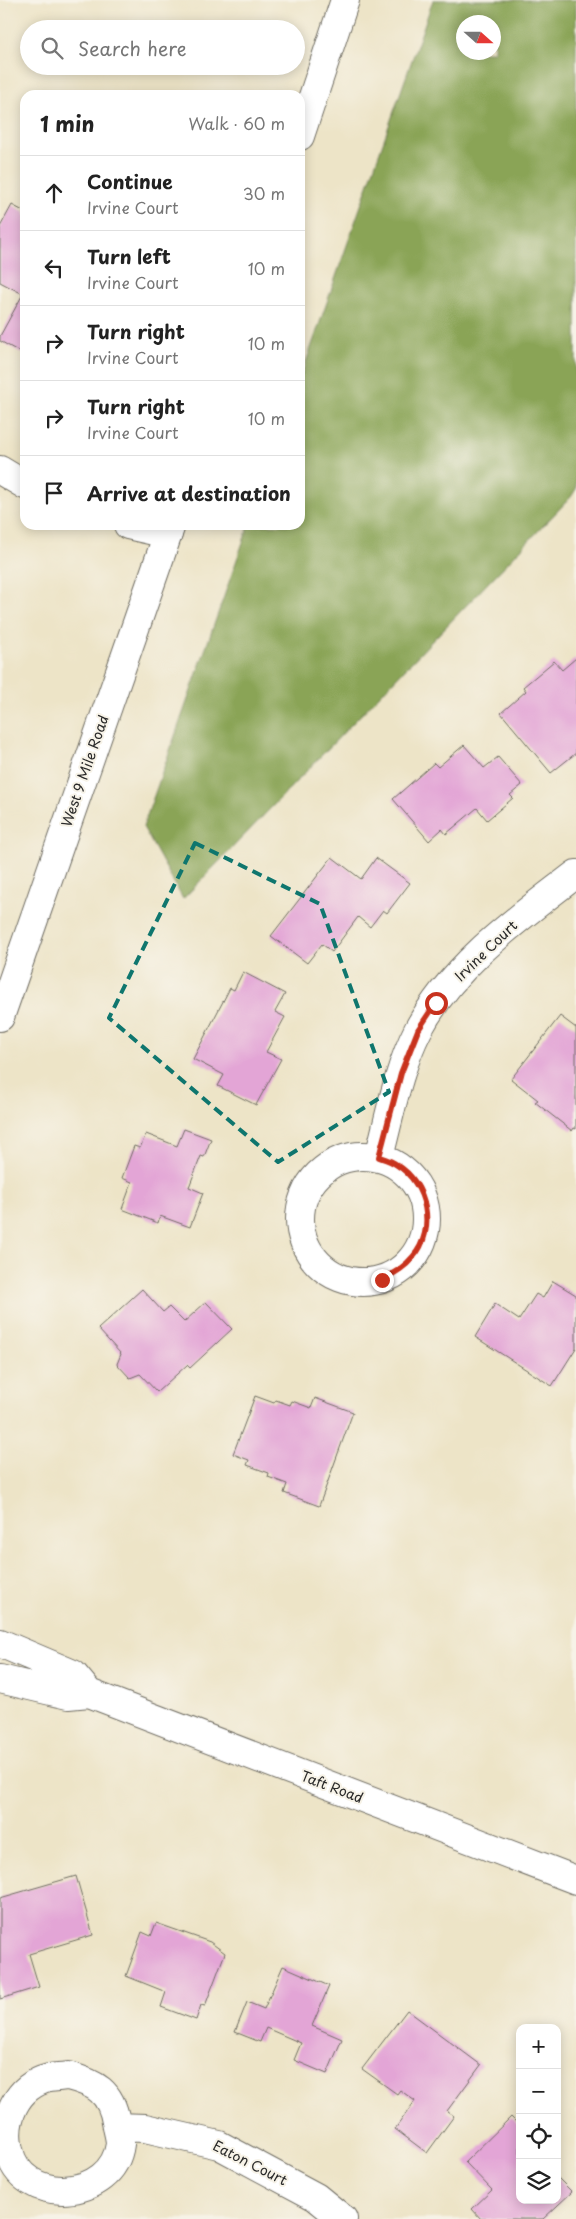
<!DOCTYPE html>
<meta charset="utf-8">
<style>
body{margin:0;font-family:"Playpen Sans",sans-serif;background:#f6f6f6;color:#222}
.controls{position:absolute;right:15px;bottom:15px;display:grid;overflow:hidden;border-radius:10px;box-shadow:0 2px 12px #0003}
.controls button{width:45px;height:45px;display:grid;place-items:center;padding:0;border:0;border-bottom:1px solid #e0e0e0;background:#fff;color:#222;font:25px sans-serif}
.compass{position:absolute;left:456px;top:15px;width:45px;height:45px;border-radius:50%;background:#fff;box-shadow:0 2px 12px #0003;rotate:111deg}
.stop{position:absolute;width:15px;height:15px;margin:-11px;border:4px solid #c8321e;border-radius:50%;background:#fff}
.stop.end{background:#c8321e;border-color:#fff;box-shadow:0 1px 5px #0008}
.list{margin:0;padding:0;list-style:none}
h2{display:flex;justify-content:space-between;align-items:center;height:65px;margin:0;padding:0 20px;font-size:21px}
h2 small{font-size:16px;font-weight:400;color:#767676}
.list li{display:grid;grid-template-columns:32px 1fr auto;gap:15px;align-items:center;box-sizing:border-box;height:75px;padding:0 20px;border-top:1px solid #e0e0e0}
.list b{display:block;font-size:19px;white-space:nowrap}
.list p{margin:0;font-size:16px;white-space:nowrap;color:#767676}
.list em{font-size:16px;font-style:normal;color:#767676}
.icon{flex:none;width:28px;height:28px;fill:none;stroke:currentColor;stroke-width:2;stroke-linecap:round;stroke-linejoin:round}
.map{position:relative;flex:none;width:576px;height:2219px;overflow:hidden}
.search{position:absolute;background:#fff;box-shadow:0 2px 12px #0003;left:20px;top:20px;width:285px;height:55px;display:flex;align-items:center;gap:12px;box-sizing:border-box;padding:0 18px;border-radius:28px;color:#767676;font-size:19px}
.panel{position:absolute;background:#fff;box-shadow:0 2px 12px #0003;left:20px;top:90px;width:285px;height:440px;border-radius:15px}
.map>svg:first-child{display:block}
.forest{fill:#8aa456;stroke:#5a6840;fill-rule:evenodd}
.building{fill:#e3a5d6}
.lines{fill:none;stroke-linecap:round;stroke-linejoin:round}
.minor-casing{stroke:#6f6c62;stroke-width:30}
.tertiary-casing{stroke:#6f6c62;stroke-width:30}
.minor{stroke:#fff;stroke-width:28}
.tertiary{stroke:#fff;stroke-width:28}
.route{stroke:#c8321e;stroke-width:6}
.marked{fill:none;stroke:#0f766e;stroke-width:4;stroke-dasharray:10 6;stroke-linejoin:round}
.labels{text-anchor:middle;stroke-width:4;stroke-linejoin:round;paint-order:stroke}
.street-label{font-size:14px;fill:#2b2b2b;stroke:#f7f3e8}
</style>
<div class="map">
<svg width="576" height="2219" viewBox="0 0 576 2219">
<rect width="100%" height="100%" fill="#f7f3e8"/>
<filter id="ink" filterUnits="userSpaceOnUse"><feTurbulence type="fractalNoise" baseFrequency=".02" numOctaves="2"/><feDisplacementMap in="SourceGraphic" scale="10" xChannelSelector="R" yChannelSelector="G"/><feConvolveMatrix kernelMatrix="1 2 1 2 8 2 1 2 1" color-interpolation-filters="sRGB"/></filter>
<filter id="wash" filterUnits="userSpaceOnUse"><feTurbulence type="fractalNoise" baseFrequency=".0096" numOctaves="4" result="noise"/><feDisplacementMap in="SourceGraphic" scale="20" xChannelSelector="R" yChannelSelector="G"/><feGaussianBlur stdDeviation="1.12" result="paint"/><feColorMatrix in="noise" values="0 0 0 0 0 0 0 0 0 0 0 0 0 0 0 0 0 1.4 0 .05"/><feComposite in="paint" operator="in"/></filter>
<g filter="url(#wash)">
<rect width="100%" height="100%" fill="#ede4c7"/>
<path class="forest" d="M433 0H576V489L571 497 183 899 143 827 249 525H300V379ZM464 22H494V52H464Z"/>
<g id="blocks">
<path class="building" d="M12 205 25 212V355L0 341V336L23 294 0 282V227Z
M576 658V753L551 773 501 713 526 691 523 687 554 661 562 670Z
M464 745 484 768 498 757 522 785 510 795 513 798 487 820 477 808 446 834 442 829 429 841 393 799 434 763 438 767Z
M332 857 361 879 376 858 410 883 387 913 383 910 370 927 358 917 332 952 322 944 307 963 271 936Z
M243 972 285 994 275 1012 285 1017 266 1052 281 1059 256 1105 218 1086 224 1075 193 1059 230 988 234 990Z
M560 1016 576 1028V1129L574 1128 572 1131 535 1102 538 1100 511 1079Z
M184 1129 211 1139 204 1157 201 1156 189 1187 203 1193 190 1227 160 1216 158 1223 122 1209 132 1182 122 1178 134 1146 140 1148 146 1134 177 1146Z
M553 1281 576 1295V1348L552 1386 475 1337 495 1304 519 1320 536 1294 543 1298Z
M142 1289 163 1312 169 1307 184 1322 206 1302 232 1329 190 1368 187 1365 157 1392 140 1374 130 1378 117 1364 121 1354 98 1329Z
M255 1396 274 1403 276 1400 290 1405 292 1401 311 1408 315 1398 353 1412 319 1506 284 1493 287 1484 268 1477 269 1473 247 1465 249 1460 233 1454Z
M76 1876 93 1935 29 1954 39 1987 0 1999V1898Z
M156 1923 210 1942 225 1953 205 2006 201 2005 196 2020 161 2007 166 1992 126 1976 142 1932 151 1936Z
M283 1966 329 1986 312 2026 342 2039 327 2074 294 2060 301 2043 266 2028 260 2042 235 2032 247 2002 264 2009Z
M407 2010 481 2065 447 2111 454 2116 427 2153 395 2129 415 2101 400 2090 397 2094 362 2069Z
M511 2117 520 2126V2200H557V2177L572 2192 543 2219H481L472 2209 492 2190 465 2162Z"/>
</g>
</g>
<g filter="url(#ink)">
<use href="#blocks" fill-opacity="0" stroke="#6f6c62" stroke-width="1"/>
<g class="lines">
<g class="minor-casing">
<path id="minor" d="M0 470 25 485
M128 525 168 534
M300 1219a63 63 0 1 1 126 0a63 63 0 1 1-126 0Z
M379 1157C390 1115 398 1069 418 1030 453 964 518 919 576 874
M68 2076C95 2083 111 2091 116 2122 117 2128 120 2137 120 2144 113 2201 21 2207 9 2150 2 2120 16 2086 49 2078 55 2077 61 2077 68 2076Z
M117 2127 145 2128 219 2145 316 2197 343 2219"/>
</g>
<g class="tertiary-casing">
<path id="tertiary" d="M300 136 345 0
M0 1017 171 525
M0 1643 73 1674 89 1693
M0 1679 68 1695 89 1693 576 1880"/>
</g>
<use href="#minor" class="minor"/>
<use href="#tertiary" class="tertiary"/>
</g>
</g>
<g class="lines" filter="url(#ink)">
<path class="route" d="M382 1280C394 1273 404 1268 413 1257 437 1230 427 1183 397 1165 392 1161 385 1159 379 1157L401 1073 418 1030 436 1003"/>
</g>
<path class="marked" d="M195 843 320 904 389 1092 278 1162 109 1018Z"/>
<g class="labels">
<g class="street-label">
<text transform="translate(85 771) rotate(-71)" y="5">West 9 Mile Road</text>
<text transform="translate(486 951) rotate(-44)" y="5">Irvine Court</text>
<text transform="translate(332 1787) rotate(21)" y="5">Taft Road</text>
<text transform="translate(250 2163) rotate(27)" y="5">Eaton Court</text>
</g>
</g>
</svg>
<div class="controls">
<button>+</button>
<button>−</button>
<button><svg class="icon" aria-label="locate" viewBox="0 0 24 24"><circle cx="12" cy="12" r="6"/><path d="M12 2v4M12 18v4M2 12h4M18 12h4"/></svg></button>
<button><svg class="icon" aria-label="layers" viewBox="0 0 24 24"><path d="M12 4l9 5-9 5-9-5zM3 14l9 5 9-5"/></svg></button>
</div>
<svg class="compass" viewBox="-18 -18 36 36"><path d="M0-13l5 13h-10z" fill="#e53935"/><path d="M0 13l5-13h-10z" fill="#767676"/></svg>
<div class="stop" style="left:436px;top:1003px"></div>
<div class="stop end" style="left:382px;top:1280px"></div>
<div class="search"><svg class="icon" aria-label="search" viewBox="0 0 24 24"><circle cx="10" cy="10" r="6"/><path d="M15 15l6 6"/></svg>Search here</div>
<section class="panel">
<h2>1 min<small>Walk · 60 m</small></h2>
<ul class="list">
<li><svg class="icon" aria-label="ahead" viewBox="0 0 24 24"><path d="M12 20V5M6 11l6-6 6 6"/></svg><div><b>Continue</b><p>Irvine Court</p></div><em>30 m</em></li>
<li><svg class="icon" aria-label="left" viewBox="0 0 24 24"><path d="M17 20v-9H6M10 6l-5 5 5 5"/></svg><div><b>Turn left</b><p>Irvine Court</p></div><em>10 m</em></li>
<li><svg class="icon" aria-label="right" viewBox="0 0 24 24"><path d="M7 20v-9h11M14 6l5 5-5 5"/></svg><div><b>Turn right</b><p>Irvine Court</p></div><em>10 m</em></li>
<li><svg class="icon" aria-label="right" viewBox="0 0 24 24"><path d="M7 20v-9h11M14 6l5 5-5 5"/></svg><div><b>Turn right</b><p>Irvine Court</p></div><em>10 m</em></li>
<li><svg class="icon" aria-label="arrive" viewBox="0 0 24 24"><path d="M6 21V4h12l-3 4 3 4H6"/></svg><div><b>Arrive at destination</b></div></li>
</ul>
</section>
</div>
